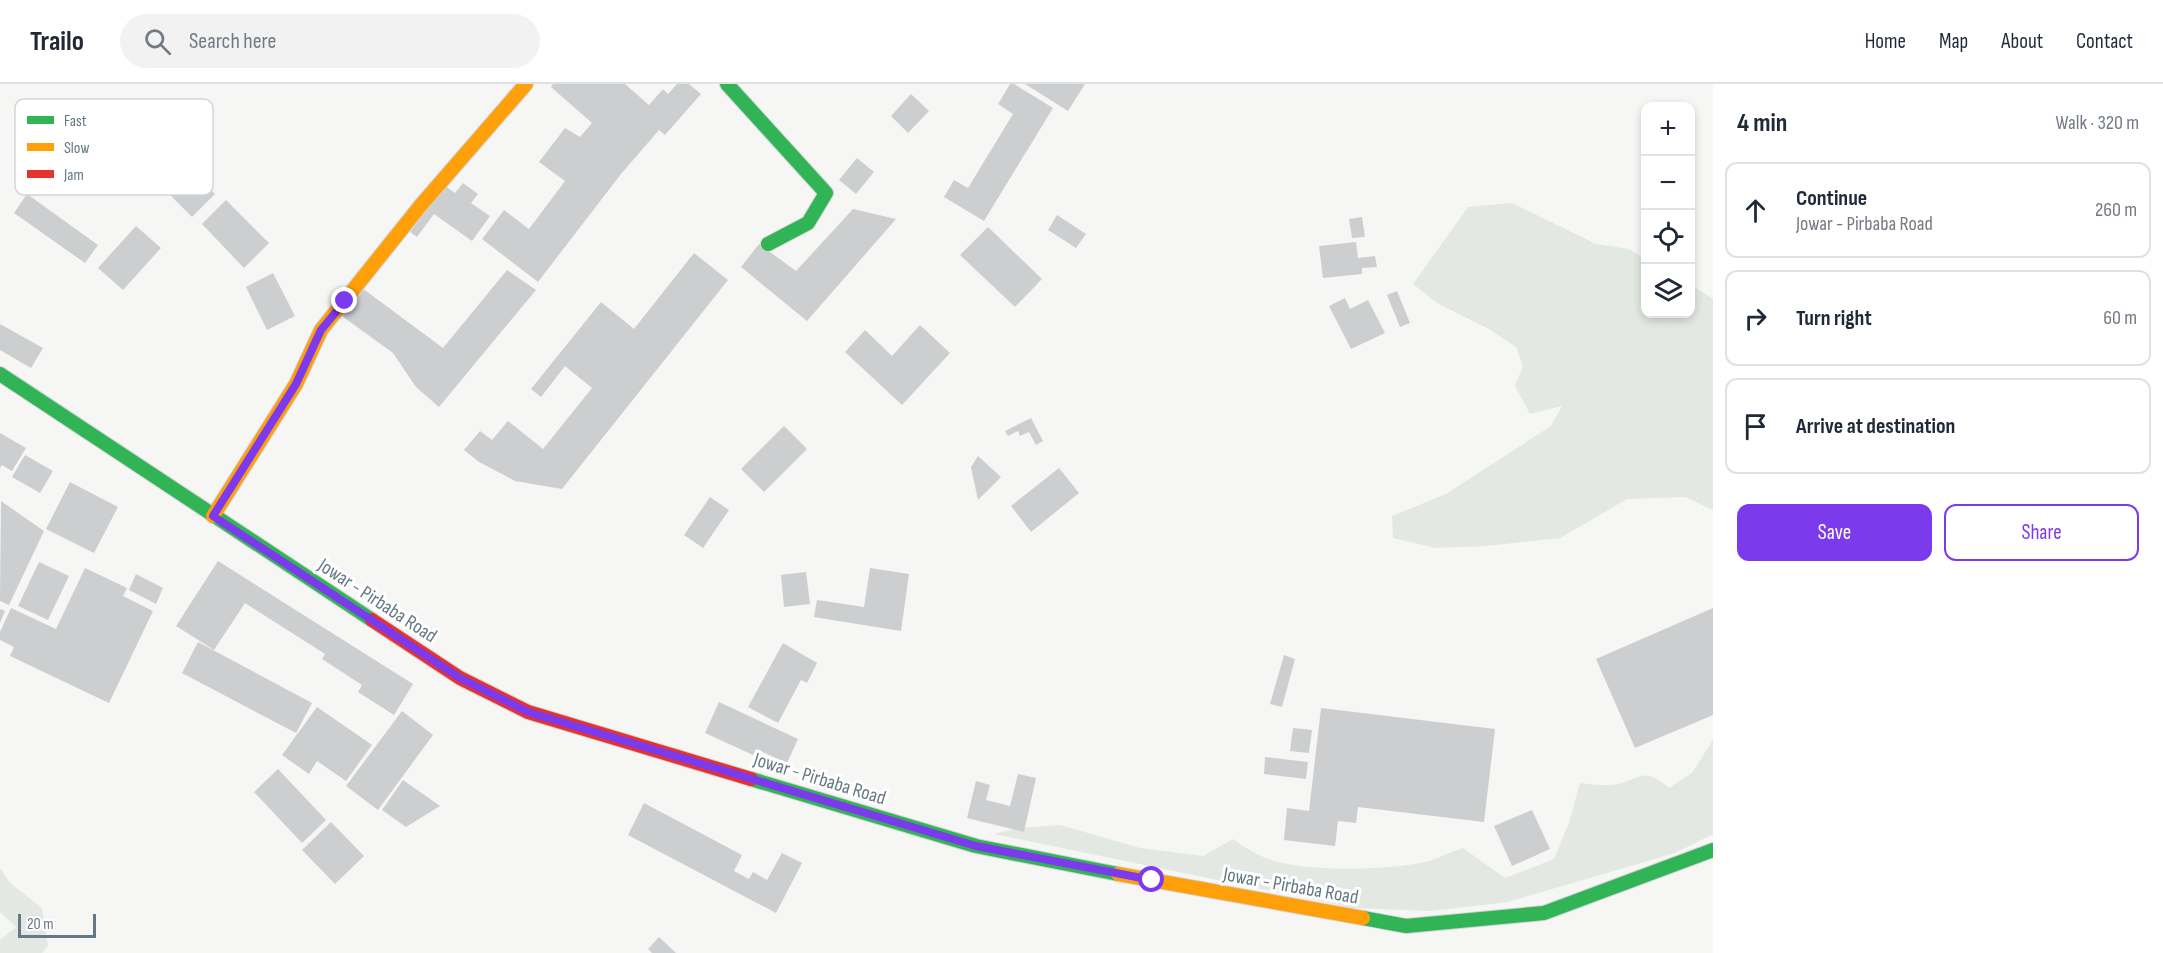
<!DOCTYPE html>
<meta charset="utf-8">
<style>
body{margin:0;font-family:"Sofia Sans Condensed",sans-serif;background:#f2f2f3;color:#1f2937}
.controls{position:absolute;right:18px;top:18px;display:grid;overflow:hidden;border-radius:12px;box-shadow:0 3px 9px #0003}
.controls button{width:54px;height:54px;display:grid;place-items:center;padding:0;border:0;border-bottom:2px solid #e0e1e3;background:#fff;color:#1f2937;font:30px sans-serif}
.scale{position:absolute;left:18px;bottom:15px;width:78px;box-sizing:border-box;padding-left:6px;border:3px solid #657885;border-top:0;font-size:16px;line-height:21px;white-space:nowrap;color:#657885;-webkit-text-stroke:4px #fff;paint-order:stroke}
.stop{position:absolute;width:18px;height:18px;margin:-14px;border:4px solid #7c3aed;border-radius:50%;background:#fff}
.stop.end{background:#7c3aed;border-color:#fff;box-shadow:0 2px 6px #0008}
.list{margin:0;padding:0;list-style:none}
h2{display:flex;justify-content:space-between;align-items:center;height:78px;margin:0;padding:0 24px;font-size:26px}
h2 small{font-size:20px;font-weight:400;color:#747a83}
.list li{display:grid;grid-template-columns:39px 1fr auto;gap:18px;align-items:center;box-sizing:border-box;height:96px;margin:0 12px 12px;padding:0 12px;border:2px solid #e0e1e3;border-radius:12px}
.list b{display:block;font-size:22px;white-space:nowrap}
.list p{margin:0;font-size:20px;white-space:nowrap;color:#747a83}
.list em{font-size:20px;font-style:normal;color:#747a83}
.actions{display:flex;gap:12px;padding:18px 24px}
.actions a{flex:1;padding:14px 0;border:2px solid #7c3aed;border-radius:12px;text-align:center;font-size:21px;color:#7c3aed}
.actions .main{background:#7c3aed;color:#fff}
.icon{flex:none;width:33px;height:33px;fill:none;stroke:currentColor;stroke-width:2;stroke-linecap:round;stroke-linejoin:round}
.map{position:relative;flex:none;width:1713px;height:869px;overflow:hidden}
header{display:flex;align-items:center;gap:36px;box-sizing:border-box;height:84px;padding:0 30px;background:#fff;border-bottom:2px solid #e0e1e3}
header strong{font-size:28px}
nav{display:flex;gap:33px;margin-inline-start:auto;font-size:21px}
.search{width:420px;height:54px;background:#f2f2f3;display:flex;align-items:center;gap:15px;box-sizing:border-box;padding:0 21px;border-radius:33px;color:#747a83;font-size:22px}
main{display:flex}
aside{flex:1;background:#fff}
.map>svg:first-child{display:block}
.green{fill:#e4e8e2}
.building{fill:#cdcecf}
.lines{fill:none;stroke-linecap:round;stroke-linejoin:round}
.fast-casing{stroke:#d2d3d4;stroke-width:16}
.slow-casing{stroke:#d2d3d4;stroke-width:16}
.jam-casing{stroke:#d2d3d4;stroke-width:16}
.fast{stroke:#30b455;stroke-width:14}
.slow{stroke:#ff9f0a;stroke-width:14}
.jam{stroke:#e5322d;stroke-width:14}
.route{stroke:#7c3aed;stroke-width:8}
.labels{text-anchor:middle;stroke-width:6;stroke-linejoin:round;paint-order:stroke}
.street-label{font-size:20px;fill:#657885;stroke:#fff}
.key{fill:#fff;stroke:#d1d6da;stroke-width:1.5}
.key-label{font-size:16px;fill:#657885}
</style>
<header>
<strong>Trailo</strong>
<div class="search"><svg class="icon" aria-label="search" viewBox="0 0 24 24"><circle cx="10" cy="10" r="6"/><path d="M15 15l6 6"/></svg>Search here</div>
<nav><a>Home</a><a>Map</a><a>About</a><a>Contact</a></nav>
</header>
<main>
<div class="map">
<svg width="1713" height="869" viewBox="0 0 1713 869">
<rect width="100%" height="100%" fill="#f6f6f4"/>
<path class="green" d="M1512 119 1596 160 1629 165 1645 175 1646 230H1690L1691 201 1713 215V426L1685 413 1627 415 1560 454 1487 462 1436 464 1393 454 1392 432 1446 410 1551 342 1562 322 1530 330 1515 302 1523 282 1516 263 1489 245 1437 219 1413 200 1468 123Z
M1713 656V750L1675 769 1508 818 1431 827 1353 824 994 750 1019 744 1060 741 1140 764 1203 772 1233 755C1247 765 1261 774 1278 778 1313 787 1378 786 1415 780 1431 778 1448 769 1463 764L1505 794 1554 775 1570 736 1580 699C1590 700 1603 702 1613 701 1641 696 1643 681 1669 704L1692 689Z
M0 784 10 799 42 824 48 862 42 869H0V856L16 843 0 828Z"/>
<path class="building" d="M553 0H625L649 21 663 5 668 10 677 0H689L701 10 665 51 659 46 621 90 538 198 482 155 504 126 529 145 565 97 539 78 565 44 580 53 592 39 551 3Z
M1010 0H1014L1053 24 984 137 944 113 954 96 968 104 1013 30 998 20Z
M1025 0H1085L1068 27Z
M911 10 929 27 908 49 891 32Z
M175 70 215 110 192 133 152 93Z
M857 74 874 88 856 110 839 96Z
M463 99 478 110 471 119 490 132 472 157 434 130 417 153 410 148 444 101 455 109Z
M27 110 98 161 85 179 14 129Z
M226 116 269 159 244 184 202 140Z
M853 125 896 135 807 237 741 183 759 160 796 187Z
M1057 131 1086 150 1076 164 1048 146Z
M1362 133 1365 153 1352 154 1349 135Z
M136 142 161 164 123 206 98 184Z
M988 143 1042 195 1015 223 960 171Z
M1356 158 1358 174 1375 172 1377 183 1362 184V190L1323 194 1319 162Z
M694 169 728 196 562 405 515 397 479 378 464 366 480 347 492 356 508 337 543 365 592 304 565 282 541 313 531 305 601 218 634 245Z
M507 186 536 206 439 323 416 303 393 269 342 232 362 204 443 264Z
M273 189 295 232 267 246 246 203Z
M1397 207 1410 239 1400 243 1387 211Z
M1345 214 1350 225 1368 216 1385 249 1351 265 1329 222Z
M0 240 43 264 31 284 0 266Z
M920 241 950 269 902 321 845 268 865 246 892 272Z
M1031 334 1043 357 1036 361 1029 348 1020 352 1018 347 1008 352 1005 347Z
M784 342 807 365 764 408 741 385Z
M0 349 26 364 12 387 2 381 0 384Z
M25 371 53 387 40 409 12 393Z
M978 372 1001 393 978 416 971 383Z
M1059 384 1079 409 1031 448 1011 422Z
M70 398 118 423 94 469 46 445Z
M710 413 729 426 703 464 684 451Z
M1 417 44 447 9 521 0 517Z
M218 477 413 600 394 631 358 608 362 601 322 575 325 570 245 519 214 566 176 542Z
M39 478 69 492 48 536 18 522Z
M85 484 127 504 123 512 153 527 109 619 10 572 14 563 0 556V548L11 524 56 545Z
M870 484 909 490 901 547 814 533 817 516 864 523Z
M806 488 810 520 784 523 781 491Z
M136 490 163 504 156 520 129 506Z
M1713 524V631L1635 664 1596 575Z
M0 525 5 527 0 539Z
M198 558 312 619 296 649 182 589Z
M783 559 817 579 807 599 801 596 778 639 748 623Z
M1284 571 1295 575 1282 623 1270 620Z
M719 618 798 655 787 679 756 665 753 671 705 649Z
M317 623 372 661 346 697 317 677 309 690 282 671Z
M1321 624 1495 645 1484 738 1358 723 1356 739 1338 737 1335 762 1284 756 1287 724 1309 727Z
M402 627 433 651 378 726 346 702Z
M1293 644 1312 646 1309 669 1290 667Z
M1265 673 1308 678 1306 695 1264 690Z
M278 685 326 736 302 759 254 708Z
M1018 690 1036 694 1024 748 967 734 976 697 990 701 986 716 1010 722Z
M403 696 440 722 406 743 382 726Z
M644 719 742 771 734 787 749 795 753 788 767 796 782 769 802 779 776 829 628 751Z
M1532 726 1550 765 1512 782 1494 742Z
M331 738 364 772 335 800 302 766Z
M659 853 676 869H652L648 865Z"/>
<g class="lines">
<g class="fast-casing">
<path id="fast" d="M727 0 826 109 808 139 768 160
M0 290 372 536
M751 695 976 762 1118 790
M1363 834 1406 842 1544 829 1713 766"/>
</g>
<g class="slow-casing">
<path id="slow" d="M213 432 296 300 321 246 421 121 526 0
M1118 790 1363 834"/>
</g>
<g class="jam-casing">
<path id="jam" d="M372 536 460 594 528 628 751 695"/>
</g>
<use href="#fast" class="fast"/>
<use href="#slow" class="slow"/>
<use href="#jam" class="jam"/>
</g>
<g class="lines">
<path class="route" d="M345 217 321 246 296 300 213 432 460 594 528 628 976 762 1152 796"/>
</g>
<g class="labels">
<g class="street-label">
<text transform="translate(378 516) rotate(33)" y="7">Jowar - Pirbaba Road</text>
<text transform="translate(820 694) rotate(17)" y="7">Jowar - Pirbaba Road</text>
<text transform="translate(1291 801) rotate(10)" y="7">Jowar - Pirbaba Road</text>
</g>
</g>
<rect x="15" y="15" width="198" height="96" rx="9" class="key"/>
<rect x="27" y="32" width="27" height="8" fill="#30b455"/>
<rect x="27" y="59" width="27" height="8" fill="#ff9f0a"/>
<rect x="27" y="86" width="27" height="8" fill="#e5322d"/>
<g class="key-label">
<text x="64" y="42">Fast</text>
<text x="64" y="69">Slow</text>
<text x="64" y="96">Jam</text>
</g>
</svg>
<div class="controls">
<button>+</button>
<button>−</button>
<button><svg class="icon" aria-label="locate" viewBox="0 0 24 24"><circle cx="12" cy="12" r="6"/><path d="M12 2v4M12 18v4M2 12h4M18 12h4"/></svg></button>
<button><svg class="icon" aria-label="layers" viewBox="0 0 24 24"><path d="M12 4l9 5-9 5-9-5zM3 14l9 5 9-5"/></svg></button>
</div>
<div class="scale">20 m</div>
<div class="stop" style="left:1152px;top:796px"></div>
<div class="stop end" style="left:345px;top:217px"></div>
</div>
<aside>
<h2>4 min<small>Walk · 320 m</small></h2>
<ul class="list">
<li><svg class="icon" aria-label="ahead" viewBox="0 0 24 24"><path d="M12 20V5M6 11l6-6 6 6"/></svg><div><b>Continue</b><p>Jowar - Pirbaba Road</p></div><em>260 m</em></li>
<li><svg class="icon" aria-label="right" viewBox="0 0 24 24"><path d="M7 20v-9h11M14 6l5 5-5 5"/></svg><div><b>Turn right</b></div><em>60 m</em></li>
<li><svg class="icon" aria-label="arrive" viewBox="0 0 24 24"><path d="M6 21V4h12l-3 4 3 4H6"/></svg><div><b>Arrive at destination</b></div></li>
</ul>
<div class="actions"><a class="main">Save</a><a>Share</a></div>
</aside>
</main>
